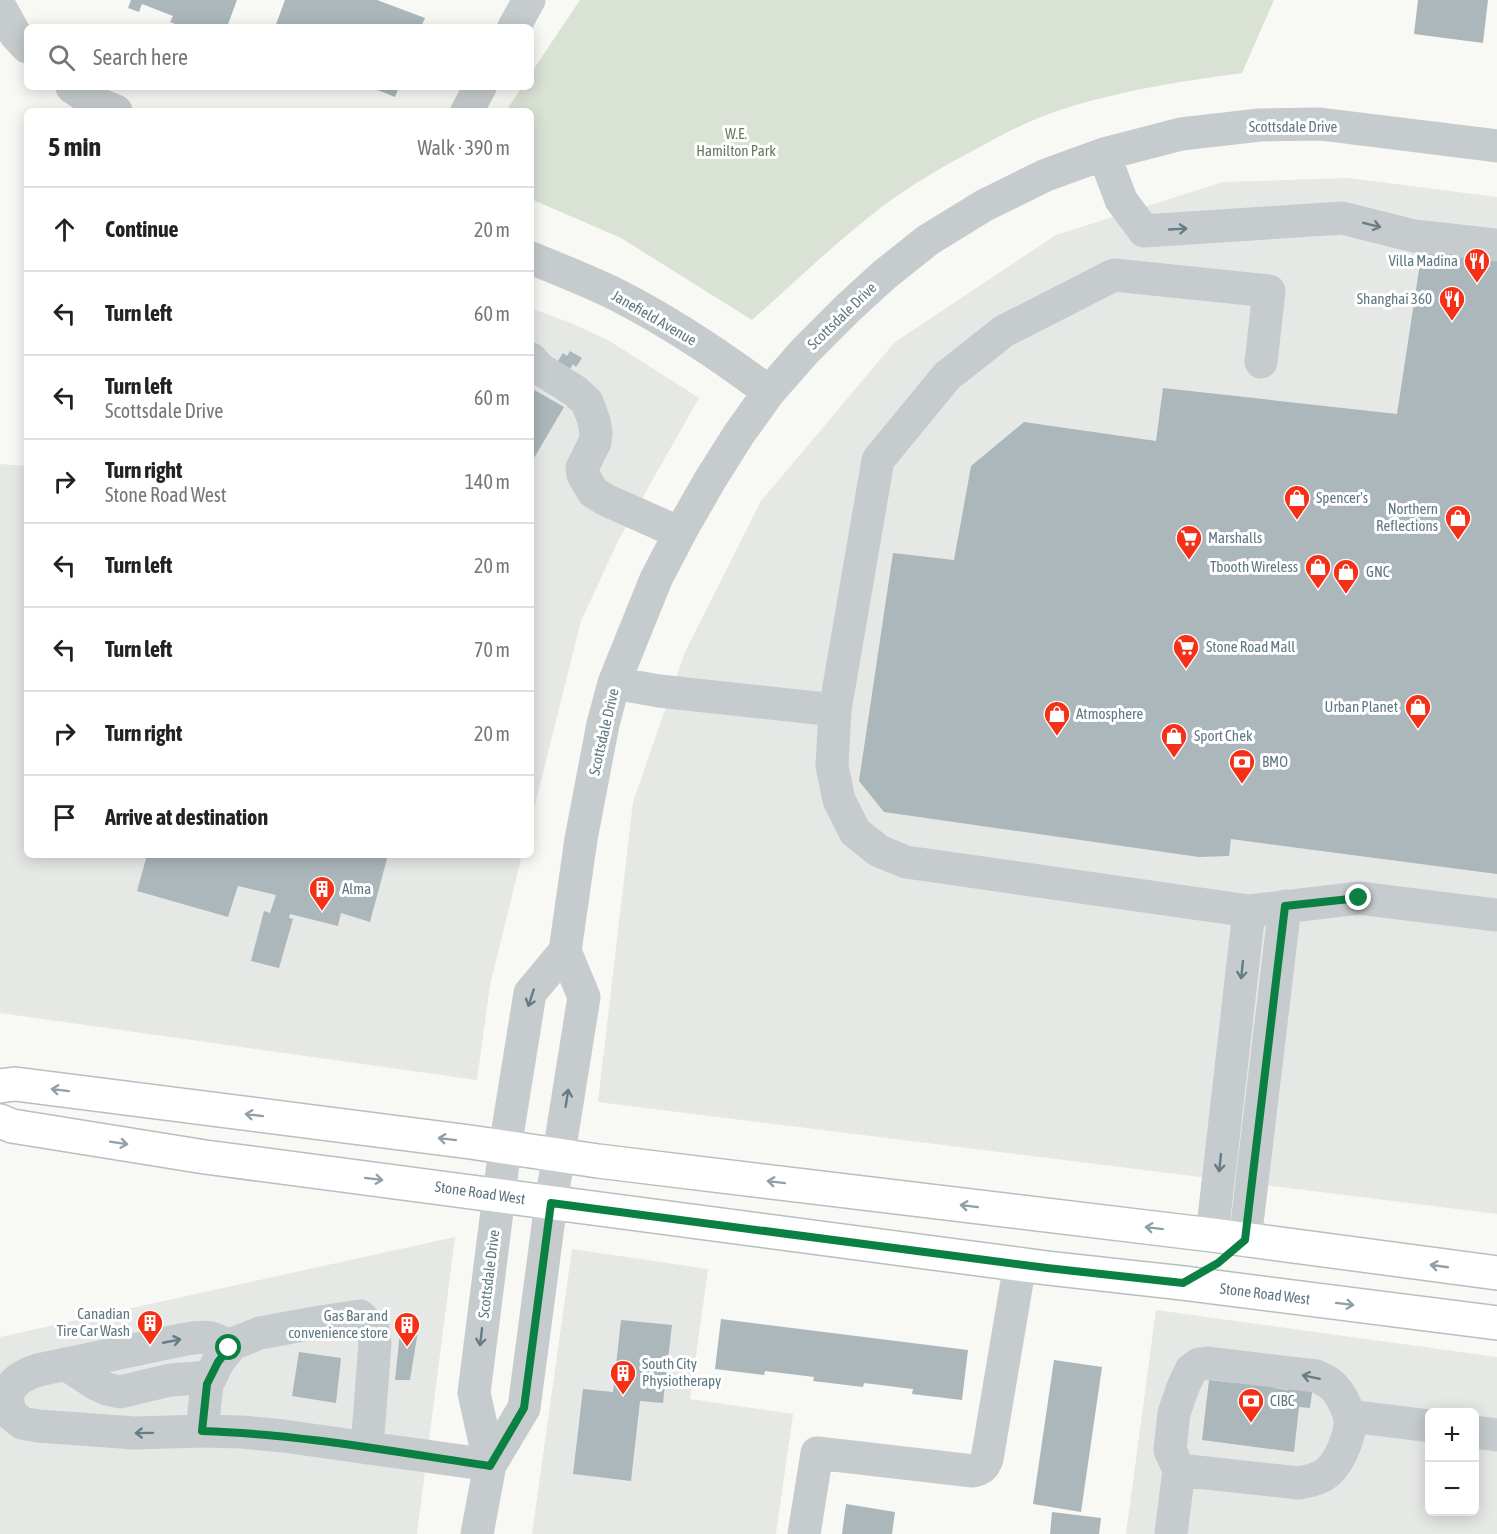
<!DOCTYPE html>
<meta charset="utf-8">
<style>
body{margin:0;font-family:"Asap Condensed",sans-serif;background:#f2f2f2;color:#222}
.controls{position:absolute;right:18px;bottom:18px;display:grid;overflow:hidden;border-radius:9px;box-shadow:0 3px 15px #0003}
.controls button{width:54px;height:54px;display:grid;place-items:center;padding:0;border:0;border-bottom:2px solid #e0e0e0;background:#fff;color:#222;font:30px sans-serif}
.stop{position:absolute;width:18px;height:18px;margin:-14px;border:4px solid #0b8043;border-radius:50%;background:#fff}
.stop.end{background:#0b8043;border-color:#fff;box-shadow:0 2px 6px #0008}
.list{margin:0;padding:0;list-style:none}
h2{display:flex;justify-content:space-between;align-items:center;height:78px;margin:0;padding:0 24px;font-size:26px}
h2 small{font-size:20px;font-weight:400;color:#767676}
.list li{display:grid;grid-template-columns:39px 1fr auto;gap:18px;align-items:center;box-sizing:border-box;height:84px;padding:0 24px;border-top:2px solid #e0e0e0}
.list b{display:block;font-size:22px;white-space:nowrap}
.list p{margin:0;font-size:20px;white-space:nowrap;color:#767676}
.list em{font-size:20px;font-style:normal;color:#767676}
.icon{flex:none;width:33px;height:33px;fill:none;stroke:currentColor;stroke-width:2;stroke-linecap:round;stroke-linejoin:round}
.map{position:relative;flex:none;width:1497px;height:1534px;overflow:hidden}
.search{position:absolute;background:#fff;box-shadow:0 3px 15px #0003;left:24px;top:24px;width:510px;height:66px;display:flex;align-items:center;gap:15px;box-sizing:border-box;padding:0 21px;border-radius:9px;color:#767676;font-size:22px}
.panel{position:absolute;background:#fff;box-shadow:0 3px 15px #0003;left:24px;top:108px;width:510px;height:750px;border-radius:9px}
.map>svg:first-child{display:block}
.built{fill:#e6e8e6;fill-rule:evenodd}
.green{fill:#dae1d5}
.building{fill:#abb7bb}
.lines{fill:none;stroke-linecap:round;stroke-linejoin:round}
.major-casing{stroke:#b8bec1;stroke-width:36}
.minor{stroke:#c6cbce;stroke-width:33}
.major{stroke:#fff;stroke-width:33}
.oneway{stroke:#657c87}
.oneway2{stroke:#90a0a8}
.route{stroke:#0b8043;stroke-width:8}
.labels{text-anchor:middle;stroke-width:6;stroke-linejoin:round;paint-order:stroke}
.street-label{font-size:15px;fill:#607883;stroke:#fff}
.park-label{font-size:15px;fill:#687a5f;stroke:#fff}
.poi-label{font-size:15px;fill:#607883;stroke:#fff;text-anchor:start}
</style>
<div class="map">
<svg width="1497" height="1534" viewBox="0 0 1497 1534">
<rect width="100%" height="100%" fill="#f8f8f5"/>
<path class="built" d="M1348 178 1497 197V1214L598 1102 633 802 685 652 761 501 895 342 1056 235 1223 182Z
M531 308 573 324 608 340 699 398 619 539 581 621 531 821Z
M0 464 27 466V855H522L490 985 477 1080 0 1013Z
M455 1237 417 1534H0V1337Z
M572 1249 708 1269 690 1399 793 1414 776 1534H532Z
M1156 1310 1497 1357V1534H1126ZM1430 1412H1474V1512H1430Z"/>
<path class="green" d="M580 0H1274L1242 73C1176 82 1109 92 1046 115 1022 124 998 137 976 149 944 166 912 184 883 206 837 241 795 282 752 320L621 238 531 199V111H506L522 87H531V73Z"/>
<path class="building" d="M131 0H237L227 27H183L170 22 173 16 142 4 139 12 128 8Z
M285 0H377L425 18 421 27H275Z
M1418 0H1488L1483 43 1414 34Z
M370 87H399L395 97Z
M1422 250 1497 260V874L1231 839 1229 856 1199 857 884 812 859 781 893 553 954 560 971 466 1024 422 1156 441 1163 388 1397 414Z
M570 351 582 358 576 367 573 364 570 369 558 361 563 353 567 356Z
M531 388 564 407 531 463Z
M147 855H388L370 922 341 913 338 926 290 914 289 918 293 919 279 968 251 961 264 911 270 913 276 895 238 886 228 917 137 891Z
M721 1319 968 1350 962 1400 912 1394 913 1389 864 1383 863 1387 813 1381 814 1377 765 1371 764 1375 715 1369Z
M621 1320 672 1325 663 1403 640 1401 631 1481 573 1474 583 1389 613 1392Z
M401 1322 419 1325 410 1380H395Z
M299 1352 341 1358 336 1403 292 1396Z
M1054 1360 1102 1367 1081 1512 1033 1504Z
M1209 1380 1235 1383V1381L1276 1385 1275 1388 1288 1390 1289 1382 1313 1385 1310 1408 1299 1407 1294 1452 1202 1440Z
M846 1504 895 1512 892 1534H842Z
M1052 1512 1101 1518 1099 1534H1050Z"/>
<g class="lines">
<g class="major-casing">
<path id="major" d="M0 1086 15 1084 470 1142 598 1161 1212 1235 1497 1273
M0 1121 12 1126 205 1157 1047 1268 1183 1283 1497 1323"/>
</g>
<path class="minor" d="M0 7 15 34 27 47
M514 27 529 0
M72 87 94 102 116 111
M467 111 480 87
M1104 154 1121 200 1144 231 1342 218 1414 236 1497 245
M531 258C560 270 589 281 617 295 670 322 721 356 769 392
M531 359 540 369 575 391 587 402 594 421 596 433 595 442 582 468 583 475 593 492 606 500 680 533
M614 683 659 691 835 710 832 766 839 800 855 832 879 851 906 862 1249 911 1359 898 1497 915
M835 710 878 460 947 376 1004 331 1114 275 1269 291 1261 362
M1212 1235 1249 911
M1245 1240 1285 906
M229 1348C214 1335 205 1336 186 1339L38 1370C26 1374 12 1380 8 1394 7 1399 9 1408 10 1413L22 1423 38 1426 135 1433 202 1431 242 1432 283 1436 490 1465
M65 1364 96 1384 107 1389 120 1392 170 1380 211 1377
M1350 1416 1430 1426
M202 1431 207 1384 218 1362 232 1344 260 1333 320 1322 360 1316 373 1328 375 1343 367 1448
M1474 1432 1497 1435
M490 1465 474 1393 505 1148 530 993 565 951
M477 1534 490 1465 524 1408 551 1203 584 997 565 951 581 839 603 724 614 683 656 579 682 529 710 480 739 434 769 392 805 351 848 308 884 275 928 240 985 205 1046 175 1104 154 1181 134 1260 125 1320 124 1497 146
M804 1534 817 1453 973 1471C981 1469 984 1467 987 1459L1020 1264
M1171 1534 1179 1470 1170 1450 1174 1413 1183 1387 1191 1370 1199 1364 1207 1363 1316 1376C1320 1378 1325 1380 1329 1383 1338 1389 1346 1404 1349 1415 1353 1430 1341 1460 1329 1471 1321 1479 1309 1481 1299 1483L1179 1470"/>
<use href="#major" class="major"/>
</g>
<defs><path id="oneway-shaft" d="M-6 0H5M1.5-3L5.5 0L1.5 3" fill="none" stroke-width="1.6" stroke-linecap="round" stroke-linejoin="round" transform="scale(1.5)"/></defs>
<g class="oneway">
<use href="#oneway-shaft" transform="translate(1372 225) rotate(14)"/>
<use href="#oneway-shaft" transform="translate(1178 229) rotate(-3)"/>
<use href="#oneway-shaft" transform="translate(1242 970) rotate(96)"/>
<use href="#oneway-shaft" transform="translate(531 998) rotate(108)"/>
<use href="#oneway-shaft" transform="translate(567 1098) rotate(-81)"/>
<use href="#oneway-shaft" transform="translate(1220 1163) rotate(96)"/>
<use href="#oneway-shaft" transform="translate(481 1337) rotate(97)"/>
<use href="#oneway-shaft" transform="translate(172 1341) rotate(-11)"/>
<use href="#oneway-shaft" transform="translate(1311 1377) rotate(-168)"/>
<use href="#oneway-shaft" transform="translate(144 1433) rotate(179)"/>
</g>
<g class="oneway2">
<use href="#oneway-shaft" transform="translate(60 1090) rotate(-173)"/>
<use href="#oneway-shaft" transform="translate(254 1115) rotate(-173)"/>
<use href="#oneway-shaft" transform="translate(447 1139) rotate(-173)"/>
<use href="#oneway-shaft" transform="translate(119 1143) rotate(9)"/>
<use href="#oneway-shaft" transform="translate(374 1179) rotate(7)"/>
<use href="#oneway-shaft" transform="translate(776 1182) rotate(-173)"/>
<use href="#oneway-shaft" transform="translate(969 1206) rotate(-173)"/>
<use href="#oneway-shaft" transform="translate(1154 1228) rotate(-173)"/>
<use href="#oneway-shaft" transform="translate(1439 1266) rotate(-172)"/>
<use href="#oneway-shaft" transform="translate(1345 1304) rotate(7)"/>
</g>
<g class="lines">
<path class="route" d="M229 1348 218 1362 207 1384 202 1431C299 1434 395 1452 490 1466L524 1408 551 1203 1047 1268 1183 1283 1218 1263 1245 1240 1285 906 1359 898"/>
</g>
<defs>
<g id="restaurant-pin" transform="scale(1.35)"><path d="M0 17L-7.5 6A9.5 9.5 0 1 1 7.5 6Z" fill="#f62f17" stroke="#fff"/><path d="M-5-6h1v4h1v-4h1v4h1v-4h1v5L-1.5 .5V6h-2V.5L-5-1ZM5-6V6H3V1.5H1.5Q1.5-4 5-6Z" fill="#fff"/></g>
<g id="shop-pin" transform="scale(1.35)"><path d="M0 17L-7.5 6A9.5 9.5 0 1 1 7.5 6Z" fill="#f62f17" stroke="#fff"/><path d="M-5-2.5h2.3a2.7 3.5 0 0 1 5.4 0H5L5.5 6h-11ZM-1.5-2.5h3a1.5 2.3 0 0 0-3 0Z" fill="#fff"/></g>
<g id="supermarket-pin" transform="scale(1.35)"><path d="M0 17L-7.5 6A9.5 9.5 0 1 1 7.5 6Z" fill="#f62f17" stroke="#fff"/><path d="M-6-5.5h2.5l.6 2H6L4.5 2H-2.5L-4.4-4H-6ZM-1.5 3.2a1.3 1.3 0 1 0 .1 0ZM3 3.2a1.3 1.3 0 1 0 .1 0Z" fill="#fff"/></g>
<g id="bank-pin" transform="scale(1.35)"><path d="M0 17L-7.5 6A9.5 9.5 0 1 1 7.5 6Z" fill="#f62f17" stroke="#fff"/><path d="M-6-4H6V4H-6ZM0-2.3a2.3 2.3 0 1 0 0 4.6a2.3 2.3 0 1 0 0-4.6Z" fill="#fff"/></g>
<g id="building-pin" transform="scale(1.35)"><path d="M0 17L-7.5 6A9.5 9.5 0 1 1 7.5 6Z" fill="#f62f17" stroke="#fff"/><path d="M-4-6H4V6H1V3H-1V6H-4ZM-2.5-4.3h1.7v1.8h-1.7ZM.8-4.3h1.7v1.8H.8ZM-2.5-1h1.7V.8h-1.7ZM.8-1h1.7V.8H.8Z" fill="#fff"/></g>
</defs>
<g fill-rule="evenodd">
<use href="#restaurant-pin" x="1477" y="261"/>
<use href="#restaurant-pin" x="1452" y="299"/>
<use href="#shop-pin" x="1297" y="498"/>
<use href="#shop-pin" x="1458" y="518"/>
<use href="#supermarket-pin" x="1189" y="538"/>
<use href="#shop-pin" x="1318" y="567"/>
<use href="#shop-pin" x="1346" y="572"/>
<use href="#supermarket-pin" x="1186" y="647"/>
<use href="#shop-pin" x="1418" y="707"/>
<use href="#shop-pin" x="1057" y="714"/>
<use href="#shop-pin" x="1174" y="736"/>
<use href="#bank-pin" x="1242" y="762"/>
<use href="#building-pin" x="322" y="889"/>
<use href="#building-pin" x="150" y="1323"/>
<use href="#building-pin" x="407" y="1325"/>
<use href="#building-pin" x="623" y="1373"/>
<use href="#bank-pin" x="1251" y="1401"/>
</g>
<g class="labels">
<g class="street-label">
<text x="1293" y="132">Scottsdale Drive</text>
<text transform="translate(842 316) rotate(-44)" y="5">Scottsdale Drive</text>
<text transform="translate(654 318) rotate(30)" y="5">Janefield Avenue</text>
<text transform="translate(604 732) rotate(-77)" y="5">Scottsdale Drive</text>
<text transform="translate(480 1193) rotate(8)" y="5">Stone Road West</text>
<text transform="translate(489 1274) rotate(-83)" y="5">Scottsdale Drive</text>
<text transform="translate(1265 1294) rotate(7)" y="5">Stone Road West</text>
</g>
<g class="park-label">
<text x="736" y="139">W.E.<tspan x="736" dy="17">Hamilton Park</tspan></text>
</g>
<g class="poi-label">
<text x="1458" y="266" text-anchor="end">Villa Madina</text>
<text x="1432" y="304" text-anchor="end">Shanghai 360</text>
<text x="1316" y="503">Spencer's</text>
<text x="1438" y="514" text-anchor="end">Northern<tspan x="1438" dy="17">Reflections</tspan></text>
<text x="1208" y="543">Marshalls</text>
<text x="1298" y="572" text-anchor="end">Tbooth Wireless</text>
<text x="1366" y="577">GNC</text>
<text x="1206" y="652">Stone Road Mall</text>
<text x="1398" y="712" text-anchor="end">Urban Planet</text>
<text x="1076" y="719">Atmosphere</text>
<text x="1194" y="741">Sport Chek</text>
<text x="1262" y="767">BMO</text>
<text x="342" y="894">Alma</text>
<text x="130" y="1319" text-anchor="end">Canadian<tspan x="130" dy="17">Tire Car Wash</tspan></text>
<text x="388" y="1321" text-anchor="end">Gas Bar and<tspan x="388" dy="17">convenience store</tspan></text>
<text x="642" y="1369">South City<tspan x="642" dy="17">Physiotherapy</tspan></text>
<text x="1270" y="1406">CIBC</text>
</g>
</g>
</svg>
<div class="controls">
<button>+</button>
<button>−</button>
</div>
<div class="stop" style="left:229px;top:1348px"></div>
<div class="stop end" style="left:1359px;top:898px"></div>
<div class="search"><svg class="icon" aria-label="search" viewBox="0 0 24 24"><circle cx="10" cy="10" r="6"/><path d="M15 15l6 6"/></svg>Search here</div>
<section class="panel">
<h2>5 min<small>Walk · 390 m</small></h2>
<ul class="list">
<li><svg class="icon" aria-label="ahead" viewBox="0 0 24 24"><path d="M12 20V5M6 11l6-6 6 6"/></svg><div><b>Continue</b></div><em>20 m</em></li>
<li><svg class="icon" aria-label="left" viewBox="0 0 24 24"><path d="M17 20v-9H6M10 6l-5 5 5 5"/></svg><div><b>Turn left</b></div><em>60 m</em></li>
<li><svg class="icon" aria-label="left" viewBox="0 0 24 24"><path d="M17 20v-9H6M10 6l-5 5 5 5"/></svg><div><b>Turn left</b><p>Scottsdale Drive</p></div><em>60 m</em></li>
<li><svg class="icon" aria-label="right" viewBox="0 0 24 24"><path d="M7 20v-9h11M14 6l5 5-5 5"/></svg><div><b>Turn right</b><p>Stone Road West</p></div><em>140 m</em></li>
<li><svg class="icon" aria-label="left" viewBox="0 0 24 24"><path d="M17 20v-9H6M10 6l-5 5 5 5"/></svg><div><b>Turn left</b></div><em>20 m</em></li>
<li><svg class="icon" aria-label="left" viewBox="0 0 24 24"><path d="M17 20v-9H6M10 6l-5 5 5 5"/></svg><div><b>Turn left</b></div><em>70 m</em></li>
<li><svg class="icon" aria-label="right" viewBox="0 0 24 24"><path d="M7 20v-9h11M14 6l5 5-5 5"/></svg><div><b>Turn right</b></div><em>20 m</em></li>
<li><svg class="icon" aria-label="arrive" viewBox="0 0 24 24"><path d="M6 21V4h12l-3 4 3 4H6"/></svg><div><b>Arrive at destination</b></div></li>
</ul>
</section>
</div>
